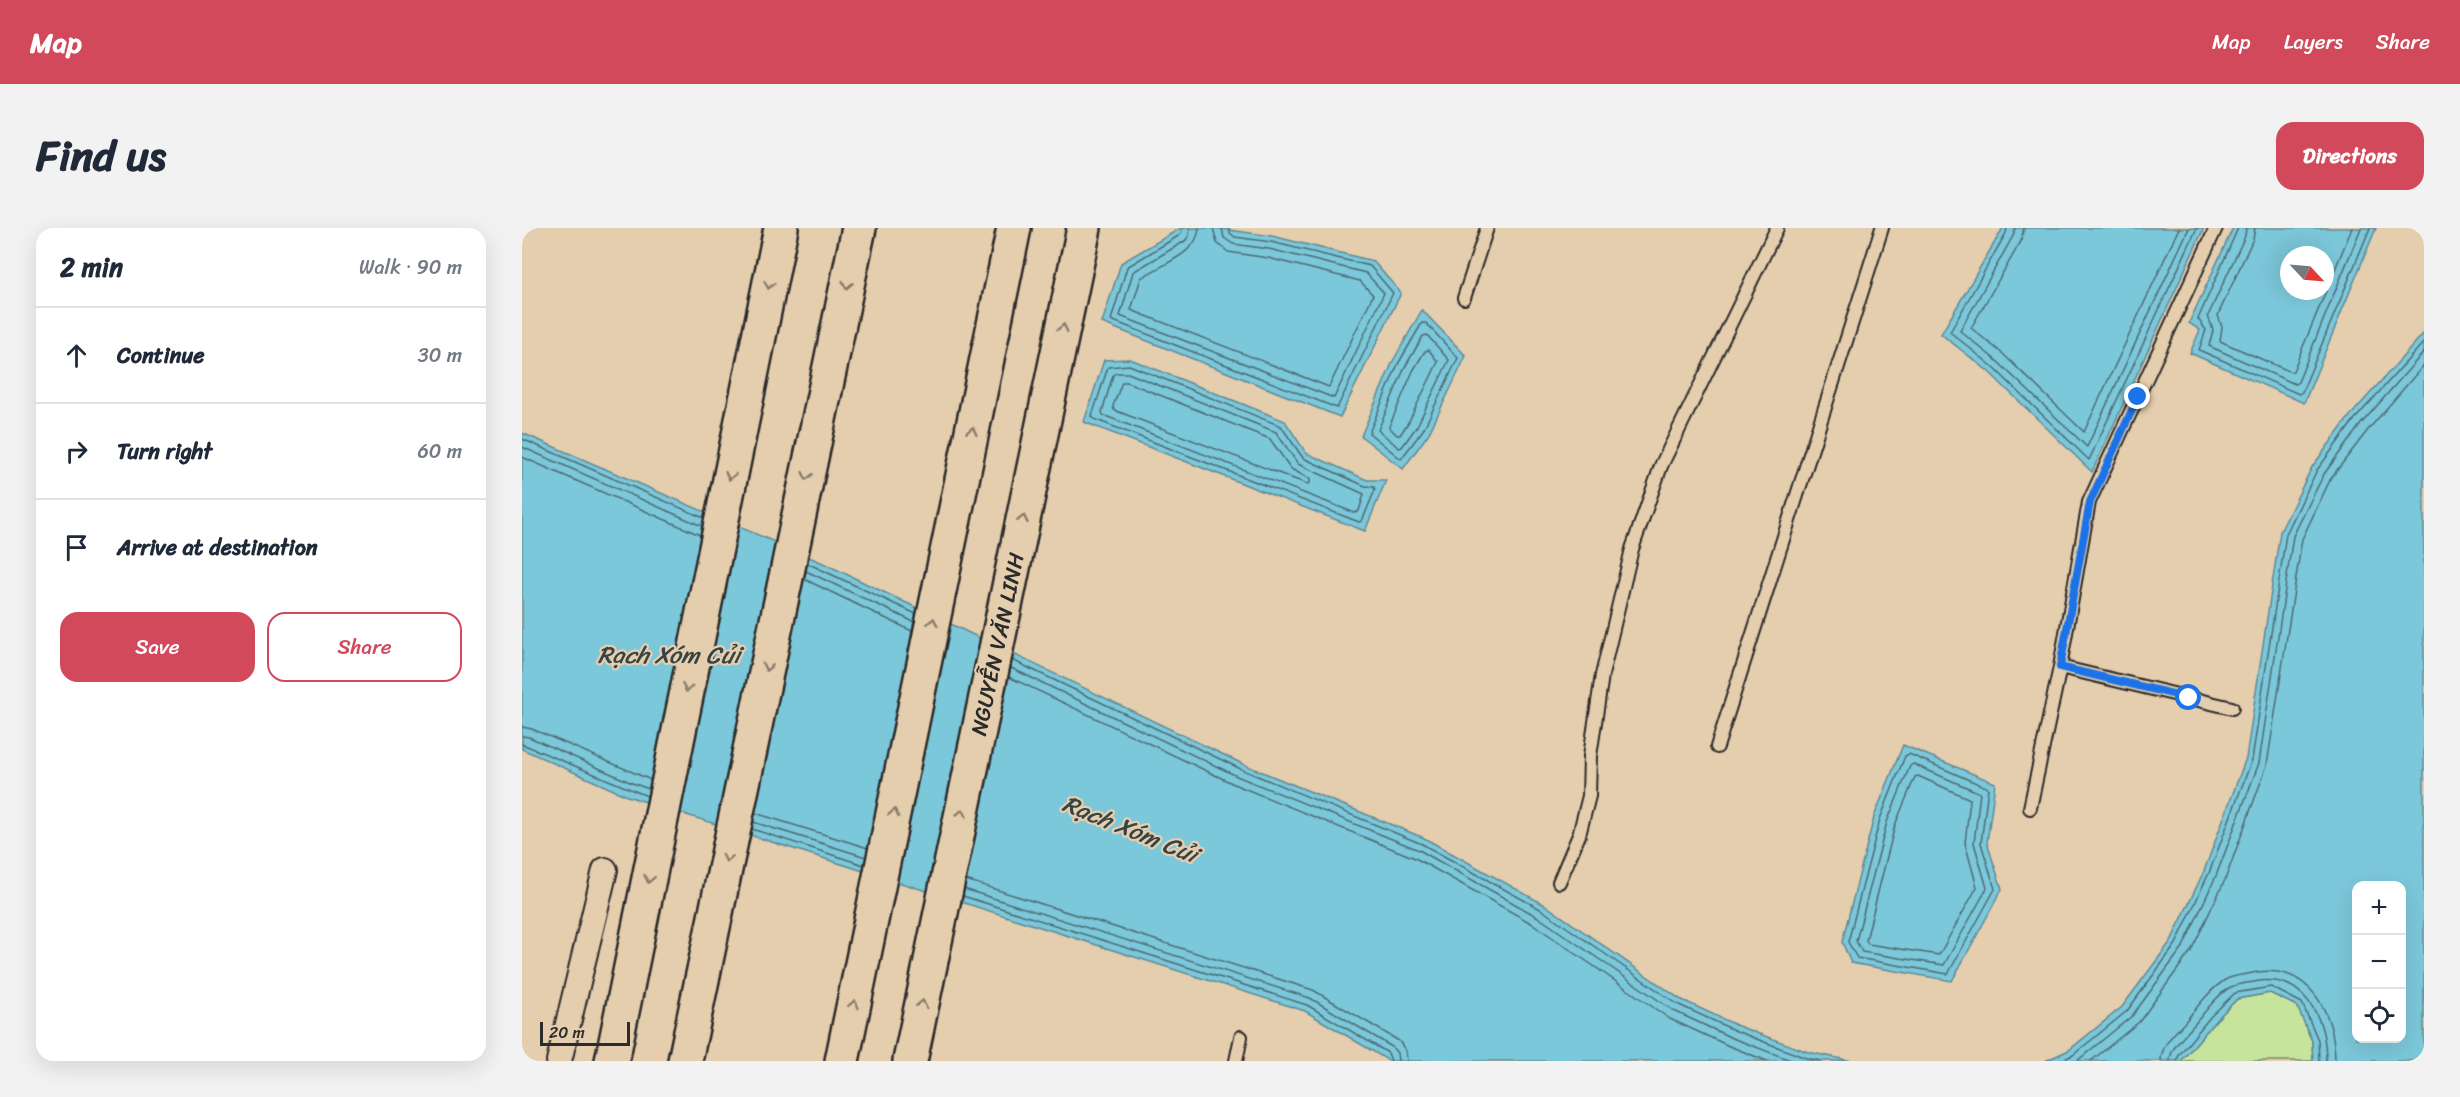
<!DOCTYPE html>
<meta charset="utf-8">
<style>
body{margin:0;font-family:Sriracha,sans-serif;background:#f2f2f3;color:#1f2937}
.controls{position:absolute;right:18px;bottom:18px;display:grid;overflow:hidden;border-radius:12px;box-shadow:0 6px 24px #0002}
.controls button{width:54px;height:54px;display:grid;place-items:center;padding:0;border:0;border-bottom:2px solid #e0e1e3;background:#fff;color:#1f2937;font:30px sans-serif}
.compass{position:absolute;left:1758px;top:18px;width:54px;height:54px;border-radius:50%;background:#fff;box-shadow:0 6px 24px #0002;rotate:116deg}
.scale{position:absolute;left:18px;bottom:15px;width:90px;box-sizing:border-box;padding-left:6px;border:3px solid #2b2b2b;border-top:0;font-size:16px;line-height:21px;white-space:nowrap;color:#2b2b2b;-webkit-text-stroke:4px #e5ceae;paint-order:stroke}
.stop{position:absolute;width:18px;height:18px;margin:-14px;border:4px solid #1a73e8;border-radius:50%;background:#fff}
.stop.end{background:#1a73e8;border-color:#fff;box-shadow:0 2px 6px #0008}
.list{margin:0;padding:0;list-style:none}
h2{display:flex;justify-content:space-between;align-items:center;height:78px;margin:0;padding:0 24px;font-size:26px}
h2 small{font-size:20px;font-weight:400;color:#747a83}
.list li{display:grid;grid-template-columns:39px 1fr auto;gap:18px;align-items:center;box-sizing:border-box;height:96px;padding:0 24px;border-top:2px solid #e0e1e3}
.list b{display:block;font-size:22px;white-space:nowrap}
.list em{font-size:20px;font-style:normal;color:#747a83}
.actions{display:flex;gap:12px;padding:18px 24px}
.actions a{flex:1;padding:14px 0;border:2px solid #d1495b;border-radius:18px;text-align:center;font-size:21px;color:#d1495b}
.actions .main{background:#d1495b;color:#fff}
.icon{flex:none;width:33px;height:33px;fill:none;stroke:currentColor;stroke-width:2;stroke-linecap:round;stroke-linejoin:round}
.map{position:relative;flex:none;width:1902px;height:833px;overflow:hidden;border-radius:18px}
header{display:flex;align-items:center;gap:36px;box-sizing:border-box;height:84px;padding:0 30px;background:#d1495b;color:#fff}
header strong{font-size:28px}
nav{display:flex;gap:33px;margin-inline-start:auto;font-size:21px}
.intro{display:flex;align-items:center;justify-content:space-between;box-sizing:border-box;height:144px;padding:0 36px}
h1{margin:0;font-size:42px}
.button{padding:15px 27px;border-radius:18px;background:#d1495b;color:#fff;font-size:21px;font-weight:700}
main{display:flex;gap:36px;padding:0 36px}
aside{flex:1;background:#fff;border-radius:18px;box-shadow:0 6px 24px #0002}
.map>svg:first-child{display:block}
.green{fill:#c6e49c;stroke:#788864;stroke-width:1.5}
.water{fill:#7cc8db;stroke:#5c8995;stroke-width:1.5;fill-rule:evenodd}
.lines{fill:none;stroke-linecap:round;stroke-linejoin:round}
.shore{stroke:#4b6a71;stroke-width:1.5}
.service-casing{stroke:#2b2b2b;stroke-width:16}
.minor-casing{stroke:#2b2b2b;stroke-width:28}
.primary-casing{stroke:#2b2b2b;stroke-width:38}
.trunk-casing{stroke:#2b2b2b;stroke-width:38}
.service{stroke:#e5ceae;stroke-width:12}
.minor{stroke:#e5ceae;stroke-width:24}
.primary{stroke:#e5ceae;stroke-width:33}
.trunk{stroke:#e5ceae;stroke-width:33}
.oneway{stroke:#887c6c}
.route{stroke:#1a73e8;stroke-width:8}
.labels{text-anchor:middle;stroke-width:4.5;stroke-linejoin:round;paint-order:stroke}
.street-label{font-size:22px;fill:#2b2b2b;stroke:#e5ceae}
.water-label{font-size:24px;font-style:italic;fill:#374345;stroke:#e5ceae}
</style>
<header>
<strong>Map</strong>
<nav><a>Map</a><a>Layers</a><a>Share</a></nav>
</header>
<div class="intro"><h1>Find us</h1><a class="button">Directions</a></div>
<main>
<aside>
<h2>2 min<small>Walk · 90 m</small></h2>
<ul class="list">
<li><svg class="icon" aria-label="ahead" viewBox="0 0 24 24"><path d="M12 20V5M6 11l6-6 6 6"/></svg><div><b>Continue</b></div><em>30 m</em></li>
<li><svg class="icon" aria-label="right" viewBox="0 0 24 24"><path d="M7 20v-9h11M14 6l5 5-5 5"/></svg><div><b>Turn right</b></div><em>60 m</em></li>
<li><svg class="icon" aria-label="arrive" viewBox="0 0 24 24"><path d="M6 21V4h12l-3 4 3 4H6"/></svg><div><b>Arrive at destination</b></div></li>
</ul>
<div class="actions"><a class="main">Save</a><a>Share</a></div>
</aside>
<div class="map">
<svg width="1902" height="833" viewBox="0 0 1902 833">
<rect width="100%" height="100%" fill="#e5ceae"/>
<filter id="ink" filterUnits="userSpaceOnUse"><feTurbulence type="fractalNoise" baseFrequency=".0167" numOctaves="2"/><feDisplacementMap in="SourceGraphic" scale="12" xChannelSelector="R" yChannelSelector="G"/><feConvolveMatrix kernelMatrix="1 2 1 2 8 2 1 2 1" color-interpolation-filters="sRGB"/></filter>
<g filter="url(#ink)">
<path class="green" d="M1748 765 1775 778 1790 813 1791 833H1659L1694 792 1715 771Z"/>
<path class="water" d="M659 0H693L750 8 851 33 879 65 818 189 580 95 599 35Z
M1481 0H1682L1570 244 1466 143 1419 106Z
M1711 0H1854L1782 175 1668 125 1678 102 1667 95ZM1767 27H1803V63H1767Z
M900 82 944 128 907 205 881 241 839 208 871 133Z
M1902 105V833H1791L1790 813 1775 778 1748 765 1715 771 1694 792 1659 833H1523L1547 822 1600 779 1649 713 1682 643 1724 530 1758 304 1790 239 1828 188ZM1834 658H1880V810H1834Z
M608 131 763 193 784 225 845 252H864L843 303 562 194 582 132Z
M0 205 301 335 723 537 902 610 1023 677 1158 771 1216 798 1286 824 1330 833H867L783 783 105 568 0 521Z
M1381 517 1473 555 1465 615 1480 661 1430 753 1329 735 1320 714 1352 589Z"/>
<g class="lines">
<path class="shore" d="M661 0 658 7 605 39 589 92 815 180 871 65 848 38 749 14 713 9 708 5 707 0
M668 0 667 8 663 13 611 44 598 88 812 170 862 65 844 45 747 21 711 16 702 10 700 0
M677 0C676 26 638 37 619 50L609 82 807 159 851 67 838 53 746 30 706 24 695 15 691 0
M1485 0 1484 5 1428 104 1470 138 1567 232 1675 0
M1493 0 1491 8 1438 103 1475 133 1565 219 1667 0
M1502 0 1499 13 1449 100 1481 126 1562 204 1657 0
M1716 0 1676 91 1684 102 1677 122 1777 166 1780 164 1848 0
M1724 0 1723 8 1686 88 1691 102 1687 118 1773 156 1776 154 1839 0
M1733 0 1731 11 1696 87 1700 99 1698 113 1769 144 1771 143 1830 0
M900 95H904L936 130 901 202 879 231 847 205 876 136Z
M905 107 927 132 895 198 880 219 877 220 856 202 883 139 901 108Z
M907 122 916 134 887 193 878 207H875L867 199 891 143 903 123Z
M607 137 759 198 781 230 843 258 852 259 853 262 840 293 837 294 572 191 570 188 586 139Z
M594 145H606L754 204 776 236 842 266 837 283 833 285 581 187 580 184 591 147Z
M600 154H605L748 211 769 241 788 251V255L785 256 592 182 591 178Z
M0 211 182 290
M0 219 180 298
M0 229 178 307
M285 335 394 386
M284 343 392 394
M282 351 390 403
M490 432 721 542 900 616 1020 682 1155 776 1214 803 1284 830 1299 833
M489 440 717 549 897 622 1016 689 1152 783 1210 810 1271 833
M487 449 714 557 893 630 1011 696 1148 791 1207 818 1245 833
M0 499 10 501 129 552
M0 508 7 509 110 555 127 561
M0 516 125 568
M1387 526 1466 560 1459 615 1473 661 1426 746 1335 730 1326 714 1358 591 1383 528Z
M1391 536 1458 565 1452 615 1465 660 1422 737 1340 724 1334 713 1365 594 1388 538Z
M1396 548 1448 571 1443 615 1455 659 1417 727 1346 716 1344 712 1373 597 1393 549Z
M233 585 346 620
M231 594 344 629
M230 601 342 637
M444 652 791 762 877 813 884 823 885 833
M442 661 788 770 870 819 875 825 876 833
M441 668 785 777 866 825 869 833
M1538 833 1551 827 1605 783 1654 716 1687 645 1730 532 1764 306 1795 242 1833 191 1902 114
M1555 833 1610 788 1661 719 1694 648 1737 535 1771 308 1802 246 1839 196 1902 124
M1569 833 1617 794 1669 723 1703 652 1745 537 1780 311 1809 250 1846 202 1902 137
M1639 833C1639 817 1652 806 1662 795 1674 781 1687 762 1703 752 1711 747 1721 747 1730 745 1786 734 1813 783 1813 833
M1648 833C1648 820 1662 809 1670 799 1680 788 1696 765 1709 759 1716 756 1725 755 1732 754 1782 744 1804 790 1804 833
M1655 833 1657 827 1689 788 1713 765 1749 759 1780 775 1796 812 1797 833"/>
<g class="service-casing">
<path id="service" d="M1694 0 1567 274 1538 439 1710 480
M942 70 965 0
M1195 519 1360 0
M1508 580 1538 439
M1037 654 1057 607 1067 568 1068 528 1080 447 1110 321 1139 238 1255 0
M714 833 719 809"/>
</g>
<g class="minor-casing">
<path id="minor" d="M37 833 83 642"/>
</g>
<g class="primary-casing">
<path id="primary" d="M90 833 259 0
M388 833 562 0"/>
</g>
<g class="trunk-casing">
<path id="trunk" d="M163 833 337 0
M320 833 492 0"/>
</g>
<use href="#service" class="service"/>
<use href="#minor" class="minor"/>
<use href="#primary" class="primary"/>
<use href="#trunk" class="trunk"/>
</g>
<defs><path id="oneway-chevron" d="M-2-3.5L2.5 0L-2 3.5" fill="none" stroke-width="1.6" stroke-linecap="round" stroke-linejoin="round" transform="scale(1.5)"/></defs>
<g class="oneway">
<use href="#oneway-chevron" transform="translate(247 57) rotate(101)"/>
<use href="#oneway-chevron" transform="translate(325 57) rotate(102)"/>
<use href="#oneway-chevron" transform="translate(541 100) rotate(-78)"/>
<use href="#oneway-chevron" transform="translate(450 203) rotate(-78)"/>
<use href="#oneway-chevron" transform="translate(208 248) rotate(101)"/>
<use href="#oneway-chevron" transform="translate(285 248) rotate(102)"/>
<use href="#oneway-chevron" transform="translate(501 291) rotate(-78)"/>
<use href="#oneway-chevron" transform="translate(411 394) rotate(-78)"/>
<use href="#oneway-chevron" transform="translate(245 439) rotate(102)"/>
<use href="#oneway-chevron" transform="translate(165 460) rotate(101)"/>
<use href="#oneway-chevron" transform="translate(372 585) rotate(-78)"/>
<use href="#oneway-chevron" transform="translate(440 585) rotate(-78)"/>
<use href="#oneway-chevron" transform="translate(205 630) rotate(102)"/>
<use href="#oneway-chevron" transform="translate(127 651) rotate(101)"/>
<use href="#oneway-chevron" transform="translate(332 776) rotate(-78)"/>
<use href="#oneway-chevron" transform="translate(400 776) rotate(-78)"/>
</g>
</g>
<g class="lines" filter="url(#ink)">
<path class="route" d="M1616 169 1568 274 1538 439 1667 470"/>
</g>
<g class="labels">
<g class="street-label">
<text transform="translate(475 416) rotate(-78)" y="8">NGUYỄN VĂN LINH</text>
</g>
<g class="water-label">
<text x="147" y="435">Rạch Xóm Củi</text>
<text transform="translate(608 601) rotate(22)" y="8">Rạch Xóm Củi</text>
</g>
</g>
</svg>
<div class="controls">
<button>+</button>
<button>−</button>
<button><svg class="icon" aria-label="locate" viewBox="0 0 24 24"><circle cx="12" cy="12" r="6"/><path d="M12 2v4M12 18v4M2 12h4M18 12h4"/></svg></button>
</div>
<svg class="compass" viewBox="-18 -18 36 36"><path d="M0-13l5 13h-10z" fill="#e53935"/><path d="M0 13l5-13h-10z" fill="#747a83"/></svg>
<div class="scale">20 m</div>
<div class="stop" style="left:1667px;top:470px"></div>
<div class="stop end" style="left:1616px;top:169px"></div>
</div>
</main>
